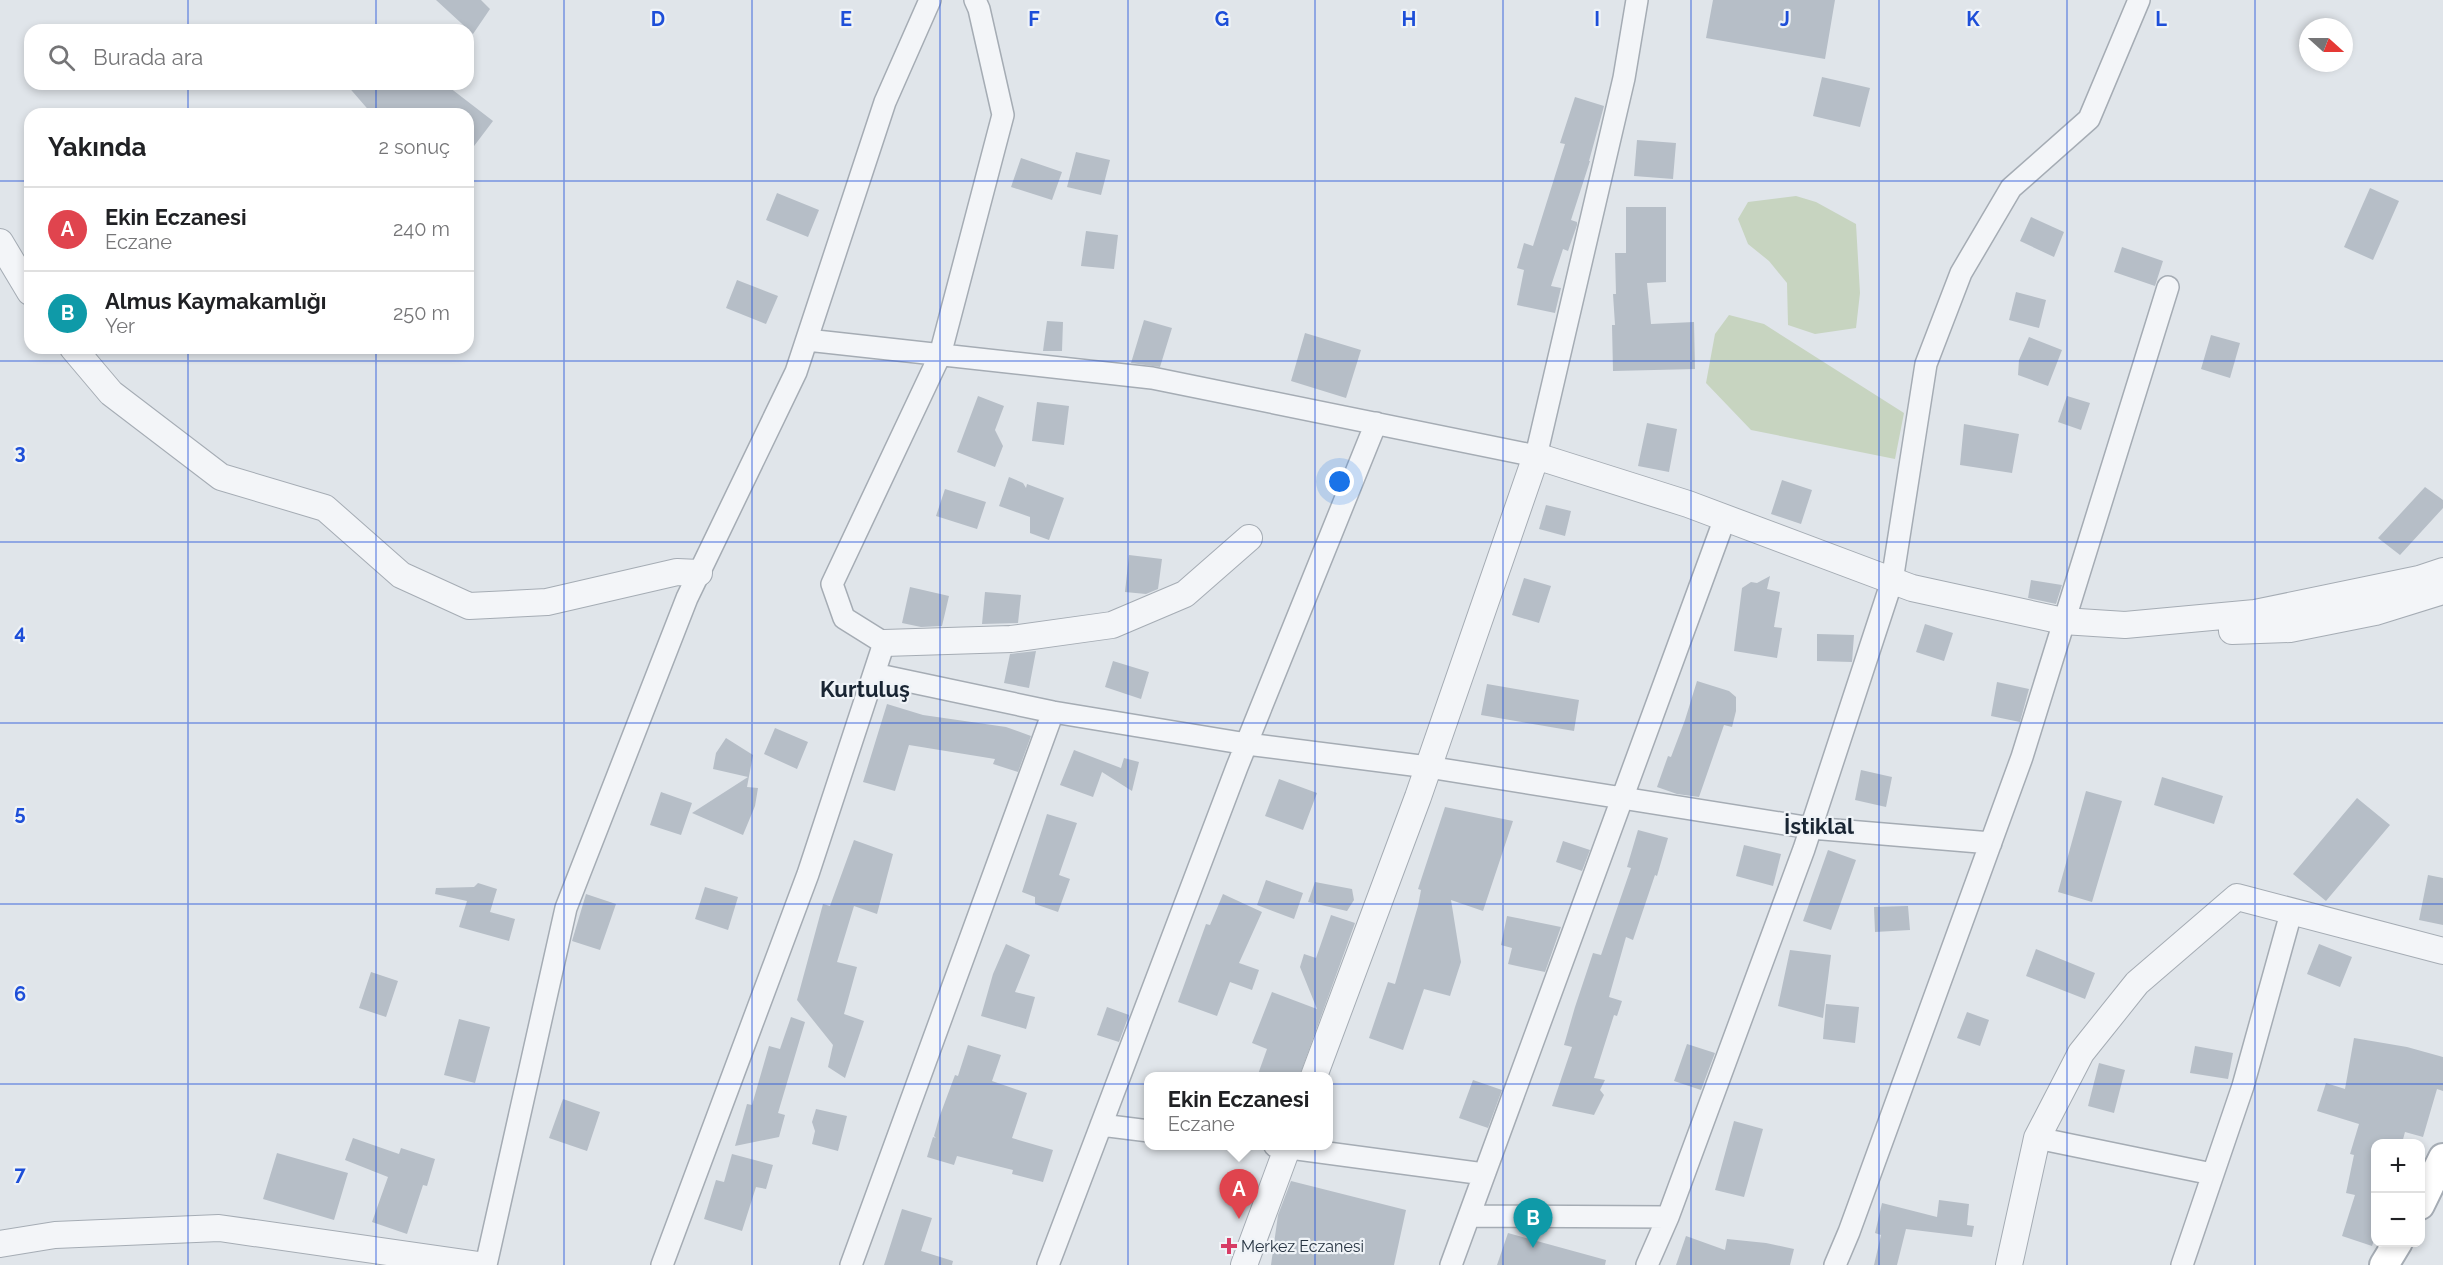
<!DOCTYPE html>
<html lang="tr">
<meta charset="utf-8">
<style>
body{margin:0;font-family:Raleway,sans-serif;background:#f6f6f6;color:#202124}
.controls{position:absolute;right:18px;bottom:18px;display:grid;overflow:hidden;border-radius:12px;box-shadow:0 3px 9px #0003}
.controls button{width:54px;height:54px;display:grid;place-items:center;padding:0;border:0;border-bottom:2px solid #e0e0e0;background:#fff;color:#202124;font:30px sans-serif}
.compass{position:absolute;left:2299px;top:18px;width:54px;height:54px;border-radius:50%;background:#fff;box-shadow:0 3px 9px #0003;rotate:111deg}
.you{position:absolute;left:1340px;top:482px;width:21px;height:21px;margin:-15px;border:4px solid #fff;border-radius:50%;background:#1a73e8;box-shadow:0 0 0 9px #1a73e833}
.badge{display:grid;place-items:center;width:39px;height:39px;border-radius:50%;background:#d73c65;color:#fff;font-size:20px;font-weight:700}
.pin{position:absolute;translate:-50% -50px;filter:drop-shadow(0 2px 3px #0008)}
.pin::after{content:'';position:absolute;top:32px;width:21px;height:18px;background:inherit;clip-path:polygon(0 0,100% 0,50% 100%)}
.popup{position:absolute;left:1144px;top:1072px;width:189px;height:78px;box-sizing:border-box;display:grid;place-content:center;border-radius:12px;background:#fff;filter:drop-shadow(0 2px 4px #0005);font-size:20px;white-space:nowrap;color:#757577}
.popup b{font-size:22px;color:#202124}
.popup::after{content:'';position:absolute;left:50%;top:100%;margin-left:-12px;border:12px solid transparent;border-top-color:#fff}
.list{margin:0;padding:0;list-style:none}
h2{display:flex;justify-content:space-between;align-items:center;height:78px;margin:0;padding:0 24px;font-size:26px}
h2 small{font-size:20px;font-weight:400;color:#757577}
.list li{display:grid;grid-template-columns:39px 1fr auto;gap:18px;align-items:center;box-sizing:border-box;height:84px;padding:0 24px;border-top:2px solid #e0e0e0}
.list b{display:block;font-size:22px;white-space:nowrap}
.list p{margin:0;font-size:20px;white-space:nowrap;color:#757577}
.list em{font-size:20px;font-style:normal;color:#757577}
.icon{flex:none;width:33px;height:33px;fill:none;stroke:currentColor;stroke-width:2;stroke-linecap:round;stroke-linejoin:round}
.map{position:relative;flex:none;width:2443px;height:1265px;overflow:hidden}
.search{position:absolute;background:#fff;box-shadow:0 3px 9px #0003;left:24px;top:24px;width:450px;height:66px;display:flex;align-items:center;gap:15px;box-sizing:border-box;padding:0 21px;border-radius:18px;color:#757577;font-size:22px}
.panel{position:absolute;background:#fff;box-shadow:0 3px 9px #0003;left:24px;top:108px;width:450px;height:246px;border-radius:18px}
.map>svg:first-child{display:block}
.green{fill:#c7d4c0}
.building{fill:#b6bec7}
.lines{fill:none;stroke-linecap:round;stroke-linejoin:round}
.minor-casing{stroke:#a5acb4;stroke-width:24}
.tertiary-casing{stroke:#a5acb4;stroke-width:28}
.secondary-casing{stroke:#a5acb4;stroke-width:32}
.minor{stroke:#f3f5f8;stroke-width:21}
.tertiary{stroke:#f3f5f8;stroke-width:26}
.secondary{stroke:#fff;stroke-width:28}
.grid{fill:none;stroke:#1d4ed8;stroke-width:1.5;stroke-opacity:0.55}
.poi-dot{fill:#d73c65;stroke:#eff3f7;stroke-width:2}
.labels{text-anchor:middle;stroke-width:4.5;stroke-linejoin:round;paint-order:stroke}
.poi-label{font-size:16px;fill:#273442;stroke:#eff3f7;text-anchor:start}
.district-label{font-size:22px;font-weight:bold;fill:#192533;stroke:#eff3f7}
.grid-label{font-size:20px;text-anchor:middle;font-weight:bold;fill:#1d4ed8;stroke:#eff3f7;stroke-width:4.5;stroke-linejoin:round;paint-order:stroke}
</style>
<div class="map">
<svg width="2443" height="1265" viewBox="0 0 2443 1265">
<rect width="100%" height="100%" fill="#e0e5ea"/>
<path class="green" d="M1796 196 1816 202 1856 224 1860 293 1856 328 1815 334 1788 325 1787 283 1769 261 1748 244 1738 219 1748 202Z
M1729 315 1764 324 1904 413 1895 459 1751 430 1706 383 1715 334Z"/>
<path class="building" d="M436 0H481L490 9 473 34Z
M1713 0H1835L1825 59 1706 38Z
M1822 77 1870 88 1860 127 1813 116Z
M346 84H445L493 121 468 154V114H372Z
M1575 97 1604 106 1589 161H1590L1571 220 1577 222V225L1568 251 1563 249 1551 286 1561 288 1555 313 1517 305 1524 270 1517 268 1524 243 1533 246 1565 144 1560 143Z
M1637 140 1676 143 1673 179 1634 176Z
M1076 152 1110 160 1101 195 1067 187Z
M1021 158 1062 172 1052 200 1011 187Z
M2370 188 2399 201 2373 260 2344 247Z
M777 193 819 210 808 237 766 220Z
M1626 207H1666V282L1647 283 1651 324 1694 322 1695 369 1613 371 1612 325H1615L1613 294H1616L1615 253H1626Z
M2031 217 2064 232 2054 257 2020 241Z
M1086 231 1118 235 1114 269 1081 266Z
M2122 247 2163 261 2155 286 2114 272Z
M737 280 778 296 766 324 726 308Z
M2016 292 2046 300 2039 328 2009 320Z
M1144 320 1172 328 1160 367 1131 363Z
M1047 321 1063 322 1062 351H1043Z
M1305 333 1361 350 1346 398 1291 381Z
M2211 335 2240 343 2230 378 2201 369Z
M2029 337 2062 350 2048 386 2018 375 2019 360Z
M978 396 1004 406 995 430 1003 446 995 467 957 452Z
M2067 396 2090 403 2081 430 2058 422Z
M1037 402 1069 406 1064 445 1032 441Z
M1647 423 1677 429 1669 472 1638 466Z
M1964 424 2019 434 2012 473 1960 465Z
M1009 477 1023 483 1026 488 1027 484 1064 498 1049 540 1030 533V517L999 506Z
M1782 480 1812 490 1801 524 1771 514Z
M2425 487 2443 500V508L2400 555 2378 538Z
M945 489 986 502 977 529 936 516Z
M1546 505 1571 511 1565 536 1539 529Z
M1129 555 1162 559 1158 589 1146 594 1125 592Z
M1770 576 1767 589 1780 592 1774 627 1782 628 1777 658 1734 651 1742 588 1751 582 1757 583Z
M1524 578 1551 586 1539 623 1512 615Z
M2031 580 2062 585 2056 604 2028 598Z
M910 587 949 596 942 626 921 627 902 623Z
M985 592 1021 595 1018 623 982 624Z
M1925 624 1953 633 1944 661 1916 652Z
M1817 634 1854 635 1852 662 1817 661Z
M1036 651 1029 688 1004 683 1010 654Z
M1113 661 1149 672 1141 699 1105 687Z
M1697 681 1729 691 1736 697V711L1732 727 1724 725 1699 797 1677 794 1657 787 1668 756 1671 757 1685 720Z
M1997 682 2029 689 2020 722 1991 716Z
M1487 684 1579 700 1574 731 1481 715Z
M887 704 923 715 1006 727 1031 736 1018 772 993 764 995 759 909 745 895 791 863 782Z
M775 728 808 742 797 769 764 754Z
M726 738 753 755 747 787 758 788 755 806 743 835 692 813 748 777 713 769 716 753Z
M1074 750 1121 768 1124 758 1139 762 1132 791 1102 772 1093 797 1060 785Z
M1861 770 1892 777 1886 807 1855 800Z
M2162 777 2223 796 2214 824 2154 805Z
M1279 779 1317 793 1303 830 1265 816Z
M2086 791 2122 801 2092 902 2058 892Z
M661 792 692 803 681 835 650 825Z
M2357 798 2390 825 2326 901 2293 874Z
M1445 807 1513 821 1483 911 1451 900 1461 962 1450 996 1424 989 1403 1050 1369 1038 1388 982 1395 984 1418 906 1421 890 1418 889Z
M1047 814 1077 823 1059 875 1070 879 1058 912 1035 904V897L1022 892Z
M1638 830 1668 838 1657 876 1655 875 1633 940 1626 937 1609 997 1622 1001 1617 1016 1614 1015 1594 1078 1605 1080 1600 1090 1604 1095 1594 1115 1552 1106 1572 1047 1564 1045 1575 1007 1593 953 1601 955 1631 868 1627 867Z
M854 840 893 854 877 914 854 906 837 962 857 967 844 1014 864 1021 845 1078 828 1067 833 1045 797 1000 823 904 830 906Z
M1563 841 1590 850 1582 871 1556 862Z
M1744 845 1781 854 1773 886 1736 876Z
M1828 850 1856 860 1831 930 1803 921Z
M2428 875 2443 878V925L2419 920Z
M1266 880 1303 893 1294 919 1257 905Z
M1315 882 1352 889 1354 900 1347 911 1308 902Z
M478 883 497 889 490 912 515 919 509 941 459 927 467 901 435 894 436 888 474 887Z
M705 887 738 897 728 930 695 919Z
M586 894 616 904 600 950 572 941Z
M1223 894 1262 912 1239 963 1259 970 1252 990 1230 982 1217 1016 1178 1002 1206 924 1210 925Z
M1908 906 1910 930 1875 932 1874 907Z
M1331 915 1355 923 1299 1077H1257L1267 1049 1252 1043 1272 992 1317 1009 1300 967 1304 954 1316 958Z
M1507 916 1561 927 1545 972 1508 964 1512 948 1501 945Z
M1006 944 1030 955 1015 992 1035 997 1026 1029 981 1016 993 974Z
M2319 944 2352 957 2340 987 2307 974Z
M2036 949 2095 973 2085 999 2026 976Z
M1790 950 1831 955 1823 1018 1778 1006Z
M371 972 398 981 386 1017 359 1008Z
M1826 1004 1859 1007 1855 1043 1823 1039Z
M1107 1007 1129 1015 1119 1042 1097 1035Z
M1967 1012 1989 1020 1980 1046 1957 1038Z
M791 1017 805 1022 778 1113 785 1115 779 1137 735 1146 747 1104 752 1105 769 1046 780 1049Z
M459 1019 490 1027 475 1083 444 1075Z
M2354 1038 2407 1047 2443 1057V1091L2437 1089 2423 1137 2405 1132 2402 1143H2376V1234L2372 1246 2342 1236 2355 1195 2346 1193 2354 1155 2350 1154 2359 1124 2317 1111 2326 1083 2345 1089Z
M1687 1044 1715 1053 1701 1090 1674 1081Z
M968 1045 1001 1055 992 1081 1027 1093 1012 1138 1053 1150 1043 1182 1012 1174 1013 1170 957 1156 954 1165 927 1157 933 1137 936 1138 934 1136 939 1118 955 1075 958 1076Z
M2195 1046 2233 1053 2228 1079 2190 1073Z
M2099 1063 2125 1070 2114 1113 2088 1106Z
M1473 1080 1502 1090 1488 1128 1459 1118Z
M563 1099 600 1112 587 1151 549 1138Z
M816 1109 847 1116 838 1151 812 1144 815 1131 812 1122Z
M1734 1121 1763 1129 1744 1197 1715 1190Z
M353 1138 399 1154 401 1148 435 1159 427 1186 423 1185 407 1234 372 1222 388 1177 345 1160Z
M277 1153 348 1173 334 1220 263 1199Z
M732 1154 773 1165 766 1189 756 1187 742 1231 704 1219 716 1180 724 1182Z
M1291 1181 1406 1210 1394 1265H1271L1278 1215Z
M1939 1200 1969 1204 1967 1225 1974 1226 1972 1237 1906 1229 1897 1265H1874L1881 1235 1875 1233 1882 1203 1937 1217Z
M902 1209 932 1218 921 1251 953 1261 952 1265H884Z
M1508 1233 1606 1260 1605 1265H1497Z
M1686 1236 1725 1250 1727 1239 1766 1243 1794 1249 1790 1265H1676Z"/>
<g class="lines">
<g class="minor-casing">
<path id="minor" d="M807 340 1152 378 1536 456 1624 78 1637 0
M874 674 1053 712 1247 744 1428 767 1811 828 1991 843
M1101 1125 1149 1131
M2037 1138 2212 1174
M1275 1146 1484 1174
M1469 1216 1668 1217
M486 1265 566 908 687 598 796 372 885 102 930 0
M662 1265 808 874 884 643 844 618 832 584 940 355 1003 115 979 9 975 0
M851 1265 1053 712
M1048 1265 1237 767 1376 423
M1451 1265 1725 518
M1647 1265 1668 1217 1804 849 1892 581 1926 364 1961 273 2011 188 2089 119 2139 0
M1835 1265 1849 1232 2022 757 2168 287
M2182 1265 2243 1086 2291 913"/>
</g>
<g class="tertiary-casing">
<path id="tertiary" d="M0 242 30 292
M73 348 111 393 221 477 325 508 401 575 469 606 547 602 677 572 699 573
M2232 631 2290 629 2375 612 2443 591
M884 643 1011 639 1112 625 1185 594 1249 538
M1314 1076 1418 797 1536 456 1688 504 1912 588 2063 621 2125 625 2255 613 2419 579 2443 571
M0 1244 55 1235 219 1228 479 1265
M1244 1265 1288 1146
M2009 1265 2037 1138 2081 1053 2137 983 2237 897 2443 951"/>
</g>
<g class="secondary-casing">
<path id="secondary" d="M2420 1205 2443 1158
M2384 1265 2398 1242"/>
</g>
<use href="#minor" class="minor"/>
<use href="#tertiary" class="tertiary"/>
<use href="#secondary" class="secondary"/>
</g>
<path class="grid" d="M188 0V30M376 0V30M564 0V1265M752 0V1265M940 0V1265M1128 0V1265M1315 0V1265M1503 0V1265M1691 0V1265M1879 0V1265M2067 0V1265M2255 0V1265M188 84V114M376 84V114M0 181H30M468 181H2443M188 348V1265M376 348V1265M0 361H2443M0 542H2443M0 723H2443M0 904H2443M0 1084H2443"/>
<path class="poi-dot" d="M1226 1237h6v6h6v6h-6v6h-6v-6h-6v-6h6z"/>
<g class="labels">
<g class="poi-label">
<text x="1241" y="1252">Merkez Eczanesi</text>
</g>
<g class="district-label">
<text x="865" y="697">Kurtuluş</text>
<text x="1819" y="834">İstiklal</text>
</g>
</g>
<g class="grid-label">
<text x="658" y="26">D</text>
<text x="846" y="26">E</text>
<text x="1034" y="26">F</text>
<text x="1222" y="26">G</text>
<text x="1409" y="26">H</text>
<text x="1597" y="26">I</text>
<text x="1785" y="26">J</text>
<text x="1973" y="26">K</text>
<text x="2161" y="26">L</text>
<text x="20" y="459">3</text>
<text x="20" y="639">4</text>
<text x="20" y="820">5</text>
<text x="20" y="1001">6</text>
<text x="20" y="1181">7</text>
</g>
</svg>
<div class="controls">
<button>+</button>
<button>−</button>
</div>
<svg class="compass" viewBox="-18 -18 36 36"><path d="M0-13l5 13h-10z" fill="#e53935"/><path d="M0 13l5-13h-10z" fill="#757577"/></svg>
<div class="you"></div>
<div class="pin badge" style="left:1239px;top:1219px;background:#e0444e">A</div>
<div class="popup"><b>Ekin Eczanesi</b>Eczane</div>
<div class="pin badge" style="left:1533px;top:1248px;background:#0f9aa8">B</div>
<div class="search"><svg class="icon" aria-label="search" viewBox="0 0 24 24"><circle cx="10" cy="10" r="6"/><path d="M15 15l6 6"/></svg>Burada ara</div>
<section class="panel">
<h2>Yakında<small>2 sonuç</small></h2>
<ul class="list">
<li><span class="badge" style="background:#e0444e">A</span><div><b>Ekin Eczanesi</b><p>Eczane</p></div><em>240 m</em></li>
<li><span class="badge" style="background:#0f9aa8">B</span><div><b>Almus Kaymakamlığı</b><p>Yer</p></div><em>250 m</em></li>
</ul>
</section>
</div>
